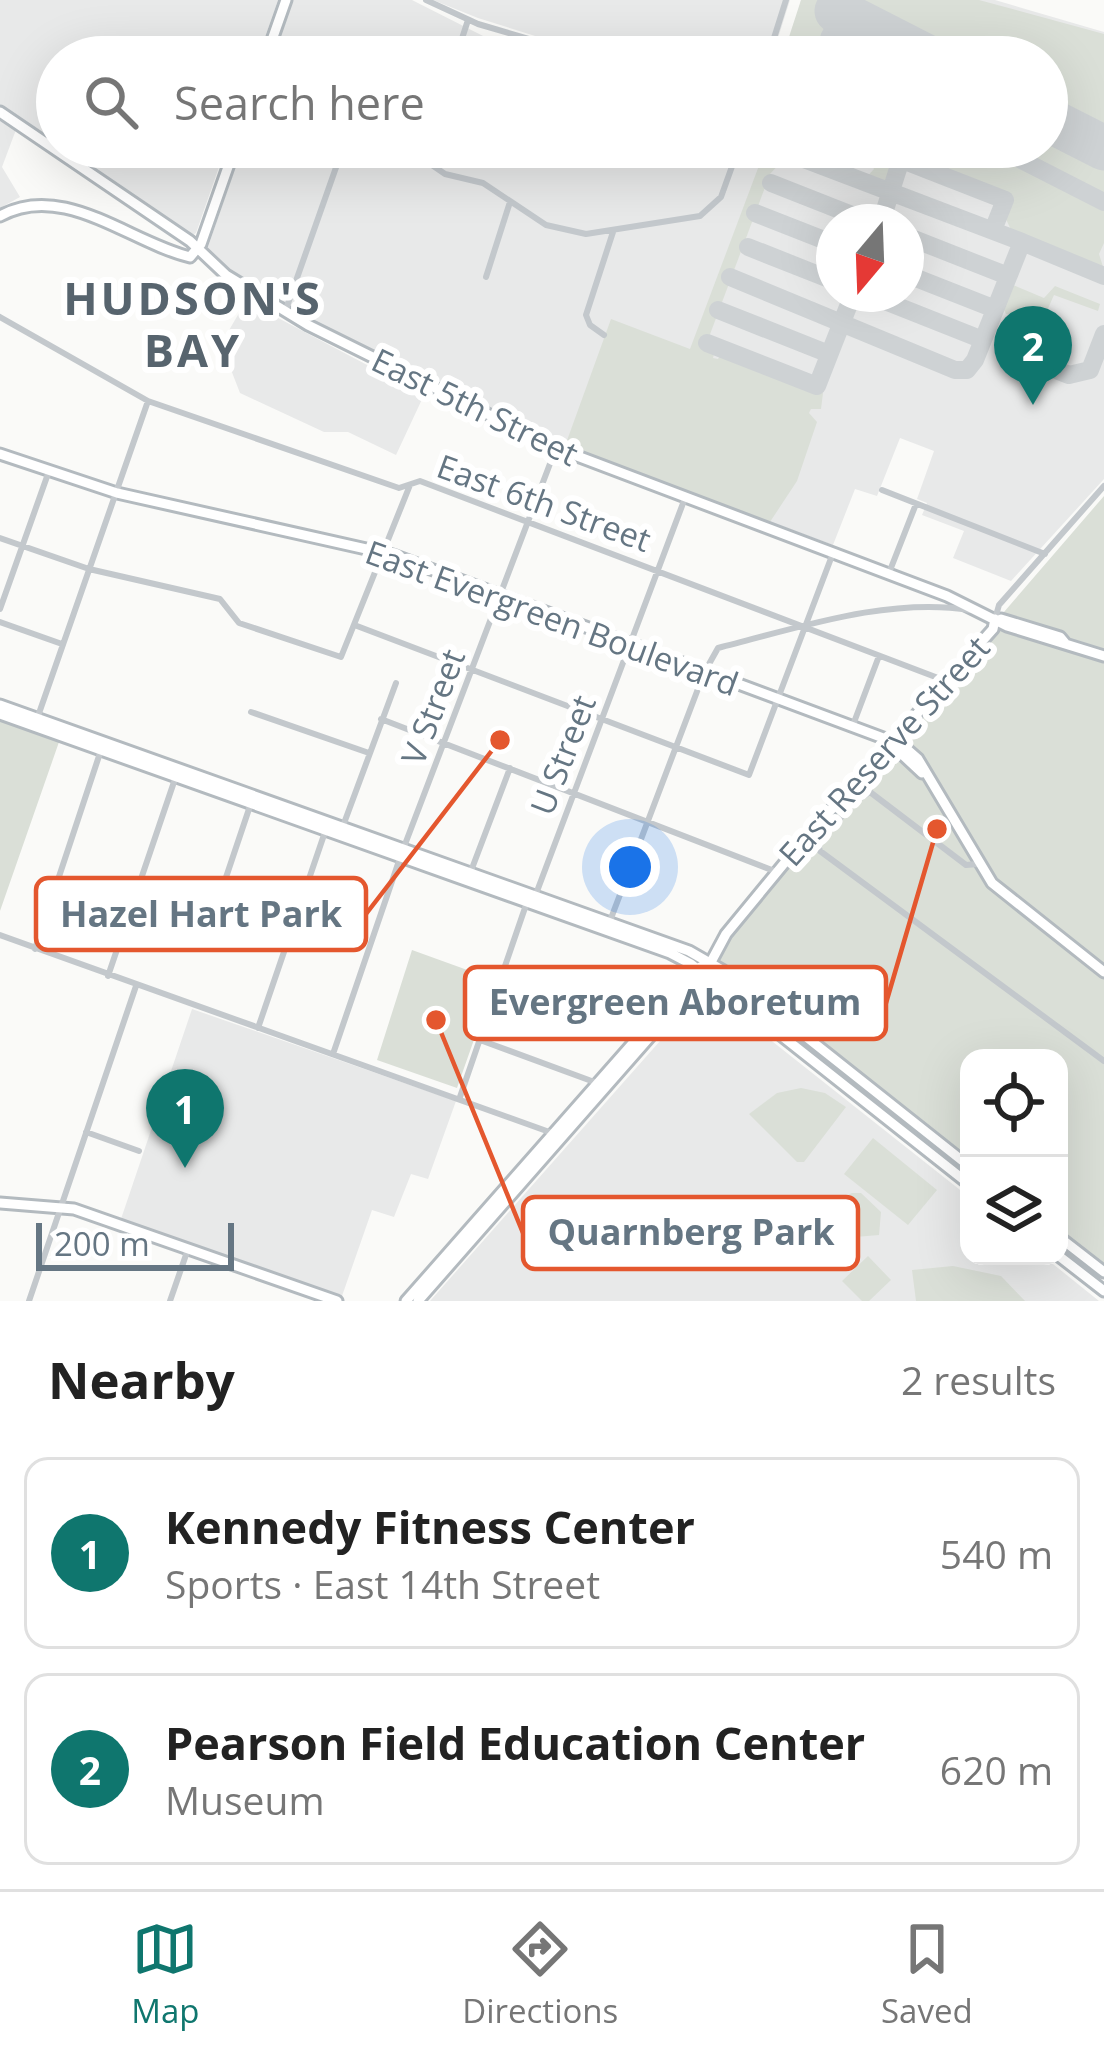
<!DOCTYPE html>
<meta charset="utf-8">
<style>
body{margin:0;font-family:"Open Sans",sans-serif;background:#f2f2f2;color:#222}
.controls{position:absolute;right:36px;bottom:36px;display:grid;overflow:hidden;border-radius:24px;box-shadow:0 12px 48px #0002}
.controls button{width:108px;height:108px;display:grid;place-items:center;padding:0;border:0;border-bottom:3px solid #e0e0e0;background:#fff;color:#222;font:60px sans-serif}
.compass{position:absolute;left:816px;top:204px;width:108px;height:108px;border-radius:50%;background:#fff;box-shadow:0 12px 48px #0002;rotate:199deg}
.scale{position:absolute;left:36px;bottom:30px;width:198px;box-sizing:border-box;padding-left:12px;border:6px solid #657683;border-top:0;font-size:33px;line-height:42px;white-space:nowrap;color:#657683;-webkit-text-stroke:9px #fff;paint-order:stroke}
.you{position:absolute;left:630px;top:867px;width:42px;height:42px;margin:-30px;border:9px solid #fff;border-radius:50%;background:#1a73e8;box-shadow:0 0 0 18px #1a73e833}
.badge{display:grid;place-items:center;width:78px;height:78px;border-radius:50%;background:#0f766e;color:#fff;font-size:39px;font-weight:700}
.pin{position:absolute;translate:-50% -99px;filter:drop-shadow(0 3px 6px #0008)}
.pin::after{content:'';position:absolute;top:63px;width:42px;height:36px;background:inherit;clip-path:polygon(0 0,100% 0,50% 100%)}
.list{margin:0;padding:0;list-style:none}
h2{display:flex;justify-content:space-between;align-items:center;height:156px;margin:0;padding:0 48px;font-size:51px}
h2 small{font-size:39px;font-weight:400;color:#767676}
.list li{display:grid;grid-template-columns:78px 1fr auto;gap:36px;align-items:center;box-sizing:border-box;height:192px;margin:0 24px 24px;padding:0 24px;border:3px solid #e0e0e0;border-radius:24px}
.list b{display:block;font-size:45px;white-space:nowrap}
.list p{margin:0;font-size:39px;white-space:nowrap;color:#767676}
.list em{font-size:39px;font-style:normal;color:#767676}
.icon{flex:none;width:66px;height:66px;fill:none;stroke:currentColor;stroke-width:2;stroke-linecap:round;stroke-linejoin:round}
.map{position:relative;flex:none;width:1104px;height:1301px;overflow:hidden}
.search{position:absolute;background:#fff;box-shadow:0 12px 48px #0002;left:36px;right:36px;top:36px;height:132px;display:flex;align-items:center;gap:30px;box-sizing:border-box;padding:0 42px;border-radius:66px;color:#767676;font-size:45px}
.sheet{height:588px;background:#fff}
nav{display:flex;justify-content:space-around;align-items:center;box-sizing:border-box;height:168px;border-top:3px solid #e0e0e0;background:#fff;font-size:33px;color:#767676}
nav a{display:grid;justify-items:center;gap:6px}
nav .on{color:#0f766e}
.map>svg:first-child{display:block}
.built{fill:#e8e9e9;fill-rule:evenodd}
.green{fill:#dadfd7}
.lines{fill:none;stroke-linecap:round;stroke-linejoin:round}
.taxiway{stroke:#ced2d4;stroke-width:18}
.runway{stroke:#ced2d4;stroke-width:45}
.secondary-casing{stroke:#b3babf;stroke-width:15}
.street{stroke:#c3c8cc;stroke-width:6}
.secondary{stroke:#fff;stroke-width:9}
.labels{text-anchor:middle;stroke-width:12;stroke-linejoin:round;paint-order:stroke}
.street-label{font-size:33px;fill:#657683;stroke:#fff}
.district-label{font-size:45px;font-weight:bold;letter-spacing:3px;fill:#57646e;stroke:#fff}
.leader{fill:none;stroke:#e4572e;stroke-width:4.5}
.callout-dot{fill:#e4572e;stroke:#fff;stroke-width:4.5}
.callout{fill:#fff;stroke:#e4572e;stroke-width:4.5}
.callout-label{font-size:36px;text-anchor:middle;font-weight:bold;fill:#657683}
</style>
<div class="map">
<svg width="1104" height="1301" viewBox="0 0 1104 1301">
<rect width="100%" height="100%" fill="#fafaf8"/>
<path class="built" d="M0 0H278L258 57H57V144L20 119 2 167 20 197 0 208Z
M293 0H412L489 39 552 57H273Z
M433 0H790L772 57H602L478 18Z
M801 0H995L1104 32V479L1011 581 953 558 964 531 922 515 927 503 917 499 934 451 900 438 877 496 855 489 833 545 538 436 312 322 251 286 207 250 242 147H1047V57H789ZM834 222H906V294H834Z
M62 147H226L196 233 191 236Z
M246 301 424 395 396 455 348 432H324L240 393 221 344Z
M706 989 969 1197V1256H1043L1099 1301H430Z
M192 1009 456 1101 428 1179 411 1174 394 1217 372 1210 342 1296 121 1219Z"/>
<path class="green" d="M801 0H979L1104 34V138L1047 108V57H947L839 1 822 44 824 57H800L803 48 788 40Z
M855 30 907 57H834C825 40 840 32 855 30Z
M1047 129 1104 158V197L1006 147H1047Z
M766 147H795L793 152 783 149V160L770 174 706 345 715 350 713 358 718 359 722 352 823 393 821 409H811L809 413 817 422 797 481 768 525 565 446 611 319 690 349Z
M802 147H898L885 183 880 186 865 179 874 169 870 162H856L854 169 860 172 854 176 823 164 824 157 816 161 811 159 812 153 800 155Z
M912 147H986L1104 208V243L1099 254 1104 270 1012 232 1005 217 1012 197 920 160Z
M1013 285 1044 298 1055 286 1100 304 1098 311 1054 295 1046 313 1025 306 1021 316 1006 314 1003 308Z
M1104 496V1272L1059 1237V1058H969V1166L716 962 726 934Z
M0 721 59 742 0 911Z
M412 950 495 980 457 1088 377 1060Z
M801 1088 825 1093 846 1107 804 1162H797L749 1114 777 1093Z
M873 1138 937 1190 908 1225 844 1174Z
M852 1193H861L881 1212 879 1235 843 1238 837 1233 834 1201Z
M868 1256 891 1280 869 1301H862L842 1281Z
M953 1266 1001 1276 1025 1301H916L912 1270Z"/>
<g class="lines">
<path class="taxiway" d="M830 57C822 33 839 20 861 23
M996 147 1104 202
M900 159 1005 200 993 230
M771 183 870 222
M755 213 834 244
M881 222 905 147
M906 236 1008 276
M1022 242 1104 276
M748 247 834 281
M906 274 995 309
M730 277 955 370H967L975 360 1022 242 783 151
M867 294 983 340
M718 310 829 354
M1034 315 1018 355 1069 375 1090 370 1104 334
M707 343 817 386 853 294"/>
<path class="runway" d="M837 11 927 57
M1047 119 1104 148"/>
<g class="secondary-casing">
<path id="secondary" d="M266 57 286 0
M0 112 190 241 226 275 308 325 556 448 947 596 1007 626 1104 656
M0 216C63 181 129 242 190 257L201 244 235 147
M0 454 117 493 393 555 902 745 918 759 992 883 1104 972
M1001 619 1060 637 1065 643
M0 705 689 951 722 970 969 1166
M0 714 670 953 691 964 969 1184
M891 744 922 773
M0 1203 74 1209 337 1301
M1059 1237 1104 1272
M1059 1256 1104 1291
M406 1301 700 967
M418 1301 704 975 726 934 796 849 993 629 995 619"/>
</g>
<path class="street" d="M426 0 478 24 590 57
M456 57 468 20
M768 57 786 0
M430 147 429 163 445 174 483 183 546 225 586 234 700 216 721 197 739 147
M486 277 510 202
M285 312 339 159
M0 317 148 401 399 488 420 481 946 681
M604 335 590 325 586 315 613 232
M882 490 1045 554
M0 538 89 569 220 599 239 623 341 657 410 485
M889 573 916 504
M0 609 49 471
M995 619 999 605 1104 486
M0 622 62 644
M357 626 749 775 833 553
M251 712 369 753
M37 719 148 401
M381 719 777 872
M853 725 879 656
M343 826 396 683
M404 847 556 448
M978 864 966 865 870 792 854 802 818 844 820 851 1104 1061
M471 871 510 768
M536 894 685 498
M215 910 251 803
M610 921 704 673 718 648C798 628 887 597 970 610
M0 935 555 1134
M35 949 101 750
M108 976 176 776
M498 988 635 1040
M258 1028 326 829
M480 1040 597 1083
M333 1054 401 855
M460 1097 527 902
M86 1132 139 1151
M29 1301 136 986
M170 1301 188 1249"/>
<use href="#secondary" class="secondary"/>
</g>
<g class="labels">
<g class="street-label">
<text transform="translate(475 407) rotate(26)" y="12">East 5th Street</text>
<text transform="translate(544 503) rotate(20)" y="12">East 6th Street</text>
<text transform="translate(552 618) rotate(20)" y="12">East Evergreen Boulevard</text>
<text transform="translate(433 707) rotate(-69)" y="12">V Street</text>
<text transform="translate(884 751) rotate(-48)" y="12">East Reserve Street</text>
<text transform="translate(563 755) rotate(-69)" y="12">U Street</text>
</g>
<g class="district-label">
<text x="193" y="315">HUDSON'S<tspan x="193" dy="52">BAY</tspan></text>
</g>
</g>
<path class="leader" d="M500 740L366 914M937 829L886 1003M436 1020L523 1233"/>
<g class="callout-dot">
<circle cx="500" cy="740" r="12"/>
<circle cx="937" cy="829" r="12"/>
<circle cx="436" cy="1020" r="12"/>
</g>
<g class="callout">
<rect x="36" y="878" width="330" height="72" rx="12"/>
<rect x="465" y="967" width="421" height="72" rx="12"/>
<rect x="523" y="1197" width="335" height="72" rx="12"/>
</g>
<g class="callout-label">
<text x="201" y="927">Hazel Hart Park</text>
<text x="675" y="1015">Evergreen Aboretum</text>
<text x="691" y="1245">Quarnberg Park</text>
</g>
</svg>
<div class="controls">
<button><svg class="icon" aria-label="locate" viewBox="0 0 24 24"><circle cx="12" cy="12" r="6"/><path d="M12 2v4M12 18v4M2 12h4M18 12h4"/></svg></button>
<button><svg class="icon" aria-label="layers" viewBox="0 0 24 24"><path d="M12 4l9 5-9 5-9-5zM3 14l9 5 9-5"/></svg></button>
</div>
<svg class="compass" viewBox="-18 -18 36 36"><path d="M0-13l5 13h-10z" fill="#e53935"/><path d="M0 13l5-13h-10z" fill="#767676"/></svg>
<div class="scale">200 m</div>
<div class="you"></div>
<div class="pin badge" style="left:185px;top:1168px">1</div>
<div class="pin badge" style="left:1033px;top:405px">2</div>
<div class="search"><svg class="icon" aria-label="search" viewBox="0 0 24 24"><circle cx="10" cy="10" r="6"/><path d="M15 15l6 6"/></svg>Search here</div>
</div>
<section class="sheet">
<h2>Nearby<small>2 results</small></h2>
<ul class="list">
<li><span class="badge">1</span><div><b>Kennedy Fitness Center</b><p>Sports · East 14th Street</p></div><em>540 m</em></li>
<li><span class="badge">2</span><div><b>Pearson Field Education Center</b><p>Museum</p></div><em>620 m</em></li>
</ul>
</section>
<nav>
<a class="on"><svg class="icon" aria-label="map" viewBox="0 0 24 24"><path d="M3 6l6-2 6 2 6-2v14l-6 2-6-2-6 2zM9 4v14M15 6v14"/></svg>Map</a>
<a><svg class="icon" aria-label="directions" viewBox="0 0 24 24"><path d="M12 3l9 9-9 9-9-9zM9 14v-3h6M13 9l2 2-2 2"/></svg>Directions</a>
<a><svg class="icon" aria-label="saved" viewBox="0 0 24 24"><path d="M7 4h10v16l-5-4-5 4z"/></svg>Saved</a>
</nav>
